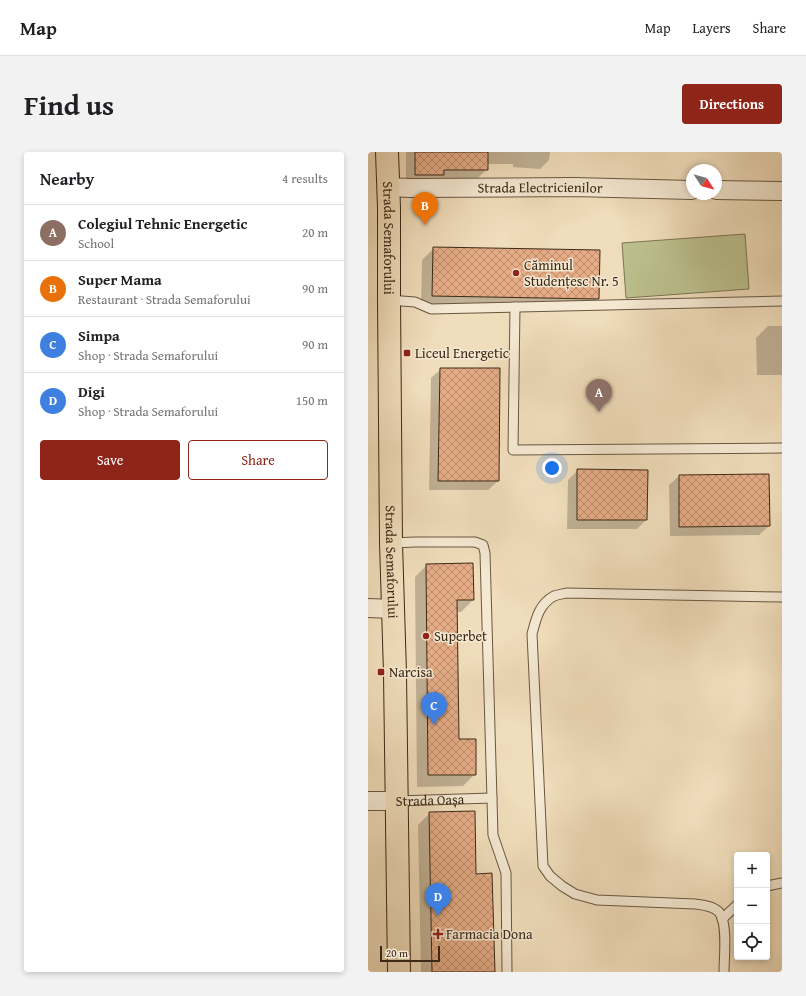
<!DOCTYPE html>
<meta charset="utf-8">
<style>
body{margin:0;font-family:"Gentium Book Plus",serif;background:#f2f2f2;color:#202124}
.controls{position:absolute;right:12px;bottom:12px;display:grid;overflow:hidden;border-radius:4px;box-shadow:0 2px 6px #0003}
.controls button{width:36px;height:36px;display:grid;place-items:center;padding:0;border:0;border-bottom:1px solid #e0e0e0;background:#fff;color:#202124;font:20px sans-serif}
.compass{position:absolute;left:318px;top:12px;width:36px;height:36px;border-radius:50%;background:#fff;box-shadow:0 2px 6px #0003;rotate:126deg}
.scale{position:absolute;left:12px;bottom:10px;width:60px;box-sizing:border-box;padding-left:4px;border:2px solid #3c2a17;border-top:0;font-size:11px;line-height:14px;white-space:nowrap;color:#3c2a17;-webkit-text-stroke:3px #f5e9d3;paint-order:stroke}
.you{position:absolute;left:184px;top:316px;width:14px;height:14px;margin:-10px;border:3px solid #fff;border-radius:50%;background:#1a73e8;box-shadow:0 0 0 6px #1a73e833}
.badge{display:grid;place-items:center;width:26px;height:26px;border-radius:50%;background:#8f2418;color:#fff;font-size:13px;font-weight:700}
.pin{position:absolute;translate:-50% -33px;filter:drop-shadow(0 1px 2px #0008)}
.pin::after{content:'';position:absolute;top:21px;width:14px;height:12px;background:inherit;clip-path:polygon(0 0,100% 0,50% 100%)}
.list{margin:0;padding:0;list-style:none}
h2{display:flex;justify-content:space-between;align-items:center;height:52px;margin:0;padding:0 16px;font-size:17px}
h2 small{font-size:13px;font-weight:400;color:#757577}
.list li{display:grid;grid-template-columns:26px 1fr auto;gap:12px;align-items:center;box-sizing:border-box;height:56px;padding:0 16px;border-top:1px solid #e0e0e0}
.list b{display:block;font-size:15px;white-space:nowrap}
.list p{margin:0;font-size:13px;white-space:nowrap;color:#757577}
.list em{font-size:13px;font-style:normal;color:#757577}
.actions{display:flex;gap:8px;padding:12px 16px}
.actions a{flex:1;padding:9px 0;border:1px solid #8f2418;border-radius:4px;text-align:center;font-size:14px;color:#8f2418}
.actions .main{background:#8f2418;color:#fff}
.icon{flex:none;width:22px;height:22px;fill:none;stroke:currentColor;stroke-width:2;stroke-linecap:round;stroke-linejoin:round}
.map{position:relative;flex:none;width:414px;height:820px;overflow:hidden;border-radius:4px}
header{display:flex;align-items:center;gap:24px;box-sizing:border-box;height:56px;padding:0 20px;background:#fff;border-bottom:1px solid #e0e0e0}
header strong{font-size:19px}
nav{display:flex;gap:22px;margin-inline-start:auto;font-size:14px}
.intro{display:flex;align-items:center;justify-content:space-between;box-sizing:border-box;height:96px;padding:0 24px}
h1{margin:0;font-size:28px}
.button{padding:10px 18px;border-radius:4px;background:#8f2418;color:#fff;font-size:14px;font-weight:700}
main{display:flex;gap:24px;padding:0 24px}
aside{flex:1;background:#fff;border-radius:4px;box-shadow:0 2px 6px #0003}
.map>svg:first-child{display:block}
.pitch{fill:#bcc08e;stroke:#7c7552}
.shadow{fill:#0003}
.building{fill:url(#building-cross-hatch);stroke:#3c2a17}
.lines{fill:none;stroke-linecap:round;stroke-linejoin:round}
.lane-casing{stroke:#695740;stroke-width:11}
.street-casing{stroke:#695740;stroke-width:20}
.primary-casing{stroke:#3c2a17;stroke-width:24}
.lane{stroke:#f5e9d3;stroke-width:9}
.street{stroke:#f5e9d3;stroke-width:18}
.primary{stroke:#f0ddbb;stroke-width:22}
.poi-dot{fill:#8f2418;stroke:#f5e9d3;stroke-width:1.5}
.labels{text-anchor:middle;stroke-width:3;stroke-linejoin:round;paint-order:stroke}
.street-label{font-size:14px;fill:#3c2a17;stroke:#f5e9d3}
.poi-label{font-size:14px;fill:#3c2a17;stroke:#f5e9d3;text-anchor:start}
</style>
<header>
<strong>Map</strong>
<nav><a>Map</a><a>Layers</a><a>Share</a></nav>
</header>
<div class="intro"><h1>Find us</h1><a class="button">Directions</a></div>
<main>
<aside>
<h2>Nearby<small>4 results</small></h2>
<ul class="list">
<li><span class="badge" style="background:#8d6e63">A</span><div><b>Colegiul Tehnic Energetic</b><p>School</p></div><em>20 m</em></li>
<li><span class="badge" style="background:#e8710a">B</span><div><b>Super Mama</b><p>Restaurant · Strada Semaforului</p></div><em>90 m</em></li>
<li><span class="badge" style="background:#3f7fe0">C</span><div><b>Simpa</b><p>Shop · Strada Semaforului</p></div><em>90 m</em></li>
<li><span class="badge" style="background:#3f7fe0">D</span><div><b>Digi</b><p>Shop · Strada Semaforului</p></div><em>150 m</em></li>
</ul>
<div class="actions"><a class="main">Save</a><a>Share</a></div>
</aside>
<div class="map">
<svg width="414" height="820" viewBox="0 0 414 820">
<defs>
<pattern id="building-cross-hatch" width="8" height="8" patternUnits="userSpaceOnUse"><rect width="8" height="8" fill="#e5ac86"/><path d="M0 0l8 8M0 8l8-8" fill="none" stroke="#bb8c6d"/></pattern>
</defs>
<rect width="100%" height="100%" fill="#f0ddbb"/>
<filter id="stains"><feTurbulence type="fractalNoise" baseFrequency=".005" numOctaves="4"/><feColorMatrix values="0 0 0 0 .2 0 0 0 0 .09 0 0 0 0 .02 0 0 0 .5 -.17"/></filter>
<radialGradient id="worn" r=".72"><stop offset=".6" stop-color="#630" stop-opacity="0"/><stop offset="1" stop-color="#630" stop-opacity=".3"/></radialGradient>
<path class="pitch" d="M377 82 381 137 258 146 254 91Z"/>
<path class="shadow" d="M38 0H182L181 8 172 17 145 15V12H119V17L110 26H72L66 32H38Z
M66 96 230 146 218 158 53 155 54 108Z
M400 174H414V223H389L388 186Z
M73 217 130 329 120 338H61L63 226Z
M210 318 278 368 269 377H199L200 328Z
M311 324 401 374 391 383 302 384 301 333Z
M59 413 105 448 93 460H88L90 588 107 622 95 634 49 635 47 425Z
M62 661 107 723 126 820H53L50 673Z"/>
<path class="building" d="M47 0H120V18H76V23H47Z
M65 95 232 98 231 147 64 144Z
M72 216H132L131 329H70Z
M209 317 280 318 279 368H209Z
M401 322 402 374 311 375V323Z
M105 411 106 448H89L91 587H108V623H60L58 412Z
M107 659 108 722 124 721 127 820H64L61 660Z"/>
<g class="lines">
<g class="lane-casing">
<g id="lane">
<path d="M21 148 47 150 63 157 414 149"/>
<path d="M147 155 145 298 414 296"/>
<path d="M23 391 47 390H107L115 393 117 401 125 683 138 721 139 820"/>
<path id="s1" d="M28 649 124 646"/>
<path d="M399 734 414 731"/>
<path d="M354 767 369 753"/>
<path d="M356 820C356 806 360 771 351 760 345 754 335 753 327 752L229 748 207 742 194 734 182 724 175 714 164 482C168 467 171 452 186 444 189 443 194 442 198 441L414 445"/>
</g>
</g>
<g class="street-casing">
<g id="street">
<path id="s2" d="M20 35 42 36 206 35 324 38"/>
<path d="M348 38 414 39"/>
<path d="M0 456 25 457"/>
<path d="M0 649H28"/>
</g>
</g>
<g class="primary-casing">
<g id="primary">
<path id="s3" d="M19 0 21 56V148L23 391 27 521 31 820"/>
</g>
</g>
<use href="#lane" class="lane"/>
<use href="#street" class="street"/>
<use href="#primary" class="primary"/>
</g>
<g class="poi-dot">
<circle cx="148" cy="121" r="4"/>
<rect x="35" y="197" width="8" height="8" rx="2"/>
<circle cx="58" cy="484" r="4"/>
<rect x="9" y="516" width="8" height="8" rx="2"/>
<path d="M68 776h4v4h4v4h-4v4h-4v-4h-4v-4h4z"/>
</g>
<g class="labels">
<g class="street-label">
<text dy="5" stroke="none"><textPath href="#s2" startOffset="152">Strada Electricienilor</textPath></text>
<text dy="5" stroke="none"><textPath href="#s3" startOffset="86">Strada Semaforului</textPath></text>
<text dy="5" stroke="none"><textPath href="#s3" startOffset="410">Strada Semaforului</textPath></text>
<text dy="5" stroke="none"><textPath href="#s1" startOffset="34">Strada Oașa</textPath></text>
</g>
<g class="poi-label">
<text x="156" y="118">Căminul<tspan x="156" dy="16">Studențesc Nr. 5</tspan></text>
<text x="47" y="206">Liceul Energetic</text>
<text x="66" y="489">Superbet</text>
<text x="21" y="525">Narcisa</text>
<text x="78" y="787">Farmacia Dona</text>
</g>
</g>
<rect width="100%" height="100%" filter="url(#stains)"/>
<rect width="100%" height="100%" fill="url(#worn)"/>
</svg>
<div class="controls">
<button>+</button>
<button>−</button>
<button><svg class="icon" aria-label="locate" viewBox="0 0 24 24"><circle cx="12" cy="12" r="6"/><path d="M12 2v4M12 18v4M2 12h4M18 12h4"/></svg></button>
</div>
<svg class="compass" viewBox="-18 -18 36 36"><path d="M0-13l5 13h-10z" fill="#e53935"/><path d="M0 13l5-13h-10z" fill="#757577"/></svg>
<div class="scale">20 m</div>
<div class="you"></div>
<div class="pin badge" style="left:231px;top:260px;background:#8d6e63">A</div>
<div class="pin badge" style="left:57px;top:73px;background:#e8710a">B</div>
<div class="pin badge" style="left:66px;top:573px;background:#3f7fe0">C</div>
<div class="pin badge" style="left:70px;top:764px;background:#3f7fe0">D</div>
</div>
</main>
